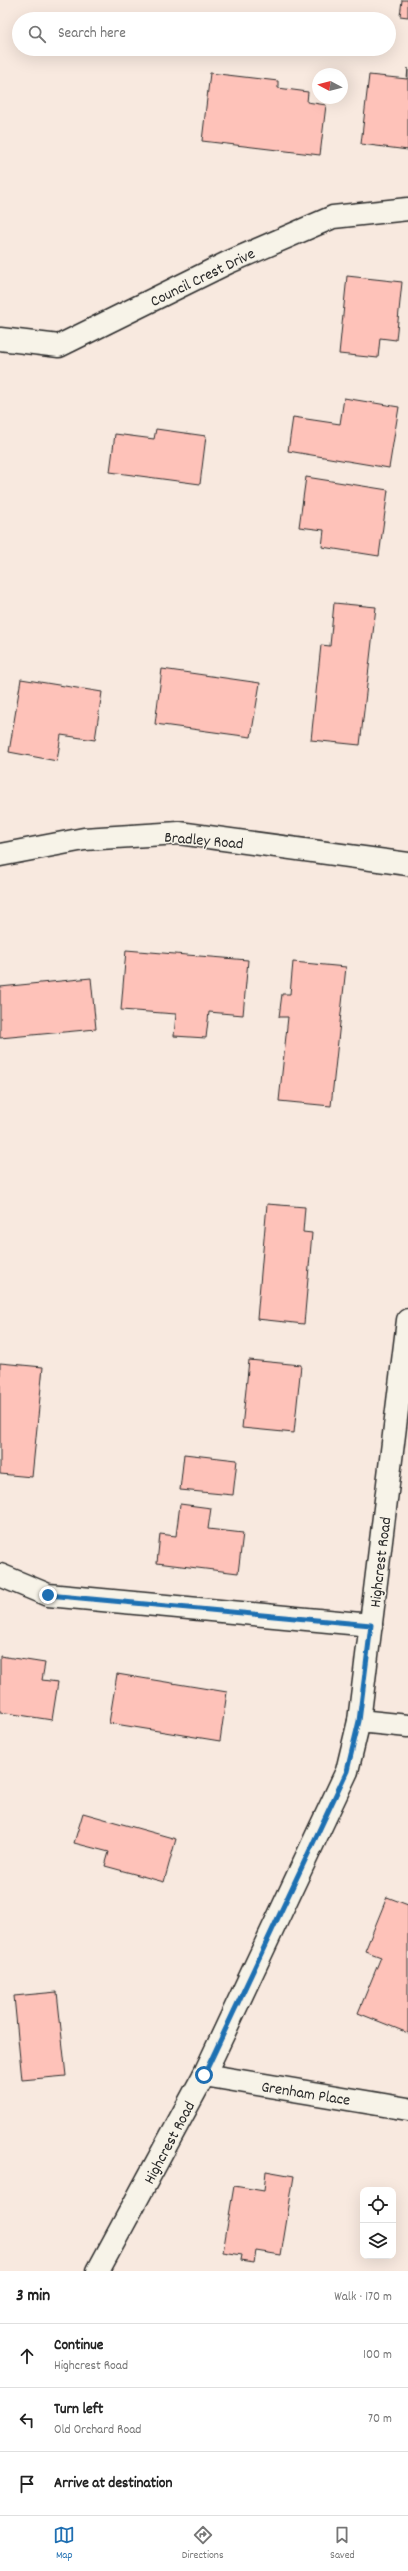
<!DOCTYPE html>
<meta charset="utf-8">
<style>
body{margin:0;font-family:Dekko,sans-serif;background:#f6f6f6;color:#222}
.controls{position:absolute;right:12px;bottom:12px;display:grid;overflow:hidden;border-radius:8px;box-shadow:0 4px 16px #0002}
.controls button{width:36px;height:36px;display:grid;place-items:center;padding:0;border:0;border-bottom:1px solid #e0e0e0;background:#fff;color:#222;font:20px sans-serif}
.compass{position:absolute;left:312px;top:68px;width:36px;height:36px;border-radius:50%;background:#fff;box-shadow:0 4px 16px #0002;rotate:277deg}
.stop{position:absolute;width:12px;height:12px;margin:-9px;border:3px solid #1f6fb2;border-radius:50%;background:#fff}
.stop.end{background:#1f6fb2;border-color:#fff;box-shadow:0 1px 4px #0008}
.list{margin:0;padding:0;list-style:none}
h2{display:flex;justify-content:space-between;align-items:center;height:52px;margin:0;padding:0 16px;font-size:17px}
h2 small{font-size:13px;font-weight:400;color:#767676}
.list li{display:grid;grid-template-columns:26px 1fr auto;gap:12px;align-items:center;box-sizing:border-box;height:64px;padding:0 16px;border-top:1px solid #e0e0e0}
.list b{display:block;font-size:15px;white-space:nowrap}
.list p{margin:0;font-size:13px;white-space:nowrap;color:#767676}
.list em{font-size:13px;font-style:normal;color:#767676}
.icon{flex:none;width:22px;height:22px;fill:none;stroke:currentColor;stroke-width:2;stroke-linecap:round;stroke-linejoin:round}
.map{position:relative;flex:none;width:408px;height:2271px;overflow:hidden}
.search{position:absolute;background:#fff;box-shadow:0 4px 16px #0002;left:12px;right:12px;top:12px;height:44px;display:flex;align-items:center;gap:10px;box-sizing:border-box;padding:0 14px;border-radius:22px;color:#767676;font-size:15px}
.sheet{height:244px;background:#fff}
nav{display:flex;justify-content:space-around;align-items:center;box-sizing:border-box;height:56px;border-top:1px solid #e0e0e0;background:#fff;font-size:11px;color:#767676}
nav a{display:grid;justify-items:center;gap:2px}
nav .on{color:#1f6fb2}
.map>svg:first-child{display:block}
.building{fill:#fec2b9;stroke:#2b2b2b}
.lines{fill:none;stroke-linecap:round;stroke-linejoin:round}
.minor-casing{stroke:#2b2b2b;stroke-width:25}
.tertiary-casing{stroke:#2b2b2b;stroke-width:25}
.minor{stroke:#f7f3e8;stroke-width:22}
.tertiary{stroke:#f7f3e8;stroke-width:22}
.route{stroke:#1f6fb2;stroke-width:5}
.labels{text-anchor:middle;stroke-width:3;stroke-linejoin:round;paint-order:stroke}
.street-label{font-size:16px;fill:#2b2b2b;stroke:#f7f3e8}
</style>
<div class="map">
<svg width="408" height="2271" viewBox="0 0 408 2271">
<rect width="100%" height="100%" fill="#f8e9df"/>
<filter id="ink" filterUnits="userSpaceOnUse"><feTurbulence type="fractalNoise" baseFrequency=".025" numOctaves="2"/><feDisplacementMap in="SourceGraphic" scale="8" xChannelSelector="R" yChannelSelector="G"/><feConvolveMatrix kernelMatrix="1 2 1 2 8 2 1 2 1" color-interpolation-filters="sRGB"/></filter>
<g filter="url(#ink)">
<path class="building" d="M402 0H408V17L400 16Z
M408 68V150L361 144 369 75 407 79Z
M210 73 278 81V88L308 92 307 102 326 105 320 155 202 141Z
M347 276 402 282 396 340 380 338 378 358 339 354Z
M344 398 399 407 389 468 288 451 293 417 340 424Z
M156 429 206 436 200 484 110 472 115 434 154 439Z
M306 477 388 490 379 556 322 547 324 530 299 527Z
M334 603 376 607 360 745 311 740 321 645 330 646Z
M162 669 260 683 251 737 155 724Z
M21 679 102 692 95 740 61 735 57 761 9 752Z
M126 950 248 960 243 1015 209 1012 206 1038 174 1036 176 1014 121 1010Z
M293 962 346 967 331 1106 279 1101 288 1017H279L282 994H290Z
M91 978 96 1029 0 1038V987Z
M267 1204 305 1207 303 1232 312 1233 304 1324 257 1319Z
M249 1360 301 1365 294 1433 242 1428Z
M0 1363 43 1367 32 1477 0 1474Z
M184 1454 237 1460 233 1495 180 1490Z
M180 1504 211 1508 208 1529 243 1533 238 1573 157 1563 160 1534 176 1536Z
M0 1656 45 1663 42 1680 58 1682 52 1720 0 1712Z
M117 1674 227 1692 220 1741 109 1723Z
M83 1813 176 1839 164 1882 105 1866 109 1852 74 1843Z
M387 1897 408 1905V2033L358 2013 381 1957 365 1951Z
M57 1992 66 2076 22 2080 14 1996Z
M266 2171 294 2176 281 2255 256 2251 254 2262 241 2260 242 2255 223 2252 234 2186 264 2191Z"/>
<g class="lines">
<g class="minor-casing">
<path id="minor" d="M0 339 59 346 227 263 333 217 408 209
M0 855 84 839 179 833 408 864
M0 1575 48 1595 371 1625
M359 1721 408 1726
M204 2075 408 2109"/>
</g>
<g class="tertiary-casing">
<path id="tertiary" d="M98 2271 204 2075 347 1771 359 1721 408 1320"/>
</g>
<use href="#minor" class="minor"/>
<use href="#tertiary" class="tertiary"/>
</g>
</g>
<g class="lines" filter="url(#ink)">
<path class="route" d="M48 1595 371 1625 359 1721 347 1771 204 2075"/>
</g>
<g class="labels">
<g class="street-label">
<text transform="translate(202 276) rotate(-26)" y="6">Council Crest Drive</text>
<text transform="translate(204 839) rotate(5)" y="6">Bradley Road</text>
<text transform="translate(379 1562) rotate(-83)" y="6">Highcrest Road</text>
<text transform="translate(306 2092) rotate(9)" y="6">Grenham Place</text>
<text transform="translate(168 2142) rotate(-62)" y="6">Highcrest Road</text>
</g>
</g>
</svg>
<div class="controls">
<button><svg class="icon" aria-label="locate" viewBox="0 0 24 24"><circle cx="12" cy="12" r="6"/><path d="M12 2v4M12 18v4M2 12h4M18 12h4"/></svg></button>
<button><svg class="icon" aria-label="layers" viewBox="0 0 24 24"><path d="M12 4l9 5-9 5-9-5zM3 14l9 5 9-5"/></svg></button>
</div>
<svg class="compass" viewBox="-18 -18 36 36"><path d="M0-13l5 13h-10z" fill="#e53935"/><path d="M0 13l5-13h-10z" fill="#767676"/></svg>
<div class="stop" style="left:204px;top:2075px"></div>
<div class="stop end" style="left:48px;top:1595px"></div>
<div class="search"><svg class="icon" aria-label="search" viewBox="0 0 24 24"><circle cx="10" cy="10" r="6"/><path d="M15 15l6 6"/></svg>Search here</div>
</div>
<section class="sheet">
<h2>3 min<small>Walk · 170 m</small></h2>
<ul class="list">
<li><svg class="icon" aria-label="ahead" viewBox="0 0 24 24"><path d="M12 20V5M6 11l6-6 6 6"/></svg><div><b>Continue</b><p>Highcrest Road</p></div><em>100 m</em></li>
<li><svg class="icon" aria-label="left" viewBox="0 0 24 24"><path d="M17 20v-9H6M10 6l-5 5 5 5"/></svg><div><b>Turn left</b><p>Old Orchard Road</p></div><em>70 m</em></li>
<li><svg class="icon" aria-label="arrive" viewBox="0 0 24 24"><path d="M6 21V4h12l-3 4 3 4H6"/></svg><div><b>Arrive at destination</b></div></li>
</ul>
</section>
<nav>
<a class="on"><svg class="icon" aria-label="map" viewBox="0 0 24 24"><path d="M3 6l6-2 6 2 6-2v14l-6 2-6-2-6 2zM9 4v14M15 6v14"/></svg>Map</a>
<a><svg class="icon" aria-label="directions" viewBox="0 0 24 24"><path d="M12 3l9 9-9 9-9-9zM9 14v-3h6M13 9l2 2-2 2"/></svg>Directions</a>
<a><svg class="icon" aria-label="saved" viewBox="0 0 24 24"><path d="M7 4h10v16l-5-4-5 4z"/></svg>Saved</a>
</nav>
